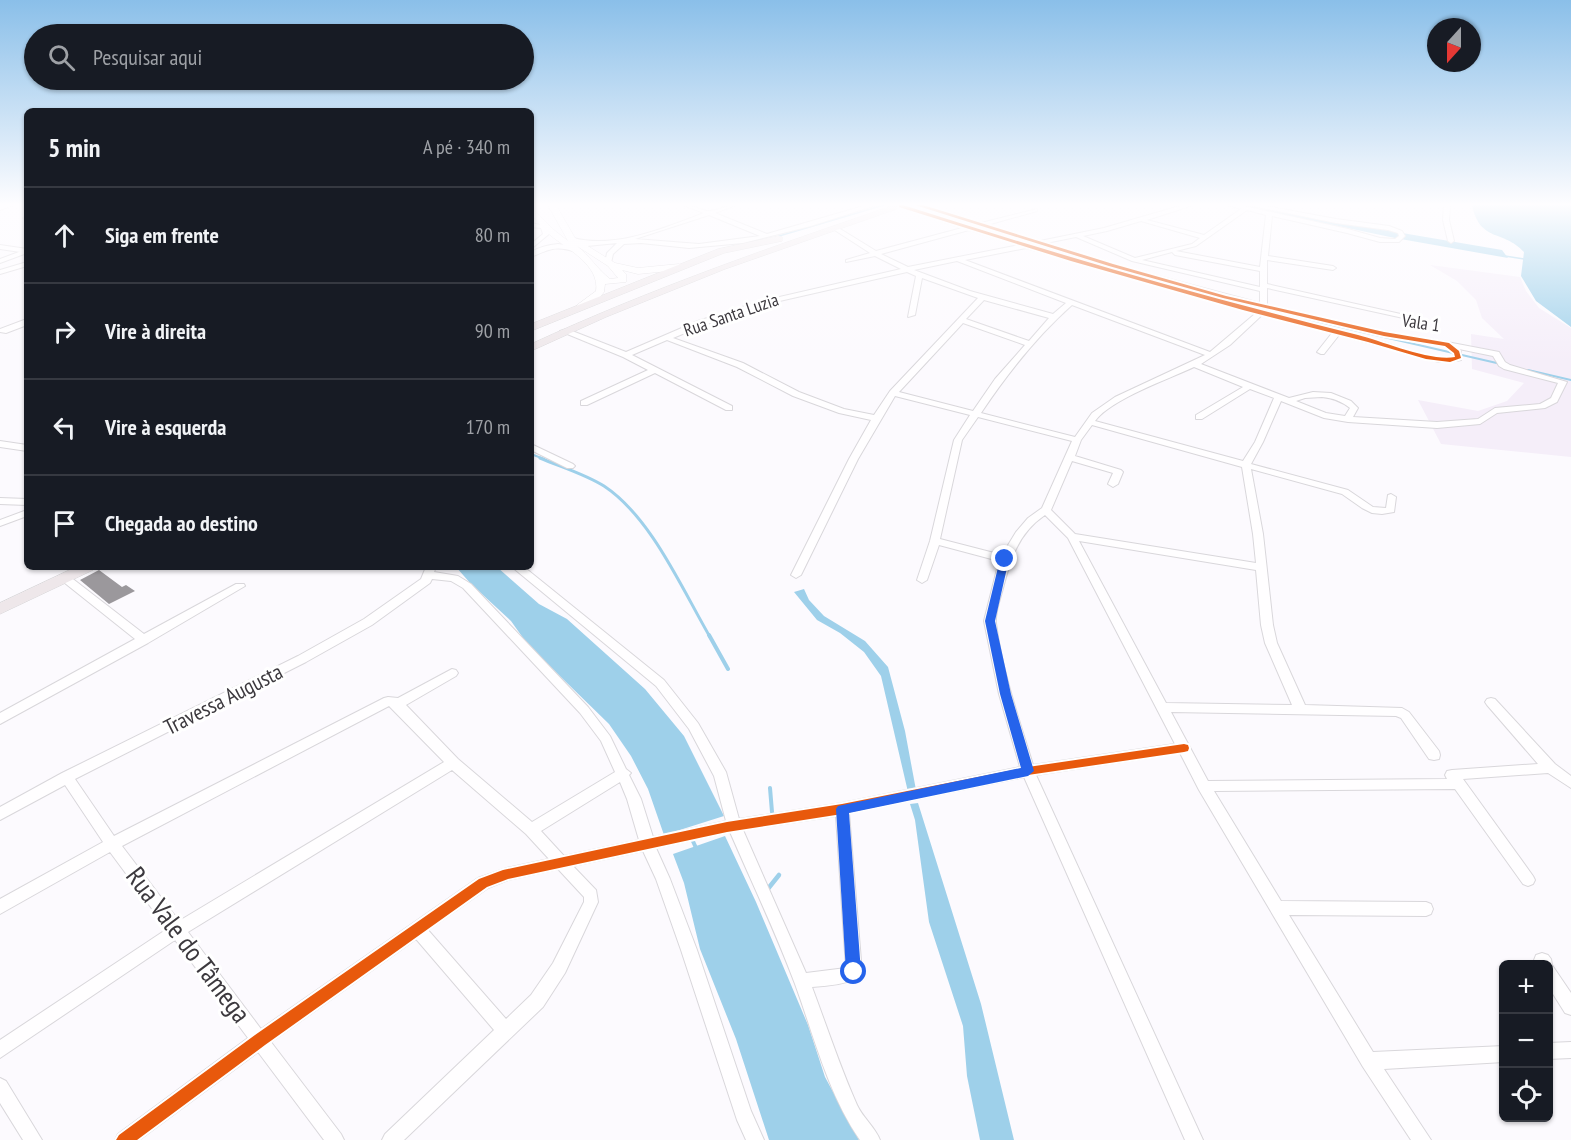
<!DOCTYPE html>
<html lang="pt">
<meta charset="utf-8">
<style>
body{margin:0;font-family:"PT Sans Narrow",sans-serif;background:#242831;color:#f1f3f6}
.controls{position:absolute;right:18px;bottom:18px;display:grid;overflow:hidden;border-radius:9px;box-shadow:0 2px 4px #0004}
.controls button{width:54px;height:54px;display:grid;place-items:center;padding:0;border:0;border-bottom:2px solid #363941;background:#171b24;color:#f1f3f6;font:30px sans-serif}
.compass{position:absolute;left:1427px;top:18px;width:54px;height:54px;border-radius:50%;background:#171b24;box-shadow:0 2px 4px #0004;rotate:201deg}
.stop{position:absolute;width:18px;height:18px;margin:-14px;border:4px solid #2563eb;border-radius:50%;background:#fff}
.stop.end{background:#2563eb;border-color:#fff;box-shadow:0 2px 6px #0008}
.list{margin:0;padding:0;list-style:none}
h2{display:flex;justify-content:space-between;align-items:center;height:78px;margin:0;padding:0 24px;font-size:26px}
h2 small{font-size:20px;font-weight:400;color:#9ea1a6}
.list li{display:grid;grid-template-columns:39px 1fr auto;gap:18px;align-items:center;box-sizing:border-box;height:96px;padding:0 24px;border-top:2px solid #363941}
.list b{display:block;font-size:22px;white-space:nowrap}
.list em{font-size:20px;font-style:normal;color:#9ea1a6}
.icon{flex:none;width:33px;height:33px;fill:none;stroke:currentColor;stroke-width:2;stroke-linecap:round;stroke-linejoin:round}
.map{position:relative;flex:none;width:1571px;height:1140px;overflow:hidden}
.search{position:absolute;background:#171b24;box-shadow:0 2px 4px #0004;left:24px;top:24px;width:510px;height:66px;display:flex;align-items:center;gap:15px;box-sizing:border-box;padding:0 21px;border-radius:33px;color:#9ea1a6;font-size:22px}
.panel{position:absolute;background:#171b24;box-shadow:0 2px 4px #0004;left:24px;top:108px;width:510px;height:462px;border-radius:9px}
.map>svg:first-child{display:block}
.built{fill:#f5eef9}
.water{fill:#9ed0ea}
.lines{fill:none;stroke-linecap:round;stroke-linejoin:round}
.stream-far4{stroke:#9ed0ea;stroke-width:1.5}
.stream-far3{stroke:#9ed0ea;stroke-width:2}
.stream-far2{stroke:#9ed0ea;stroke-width:3}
.stream-far1{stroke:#9ed0ea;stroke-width:4}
.stream{stroke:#9ed0ea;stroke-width:4.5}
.building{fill:#9b989c}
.minor-casing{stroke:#d9d7db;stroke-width:2}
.tertiary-casing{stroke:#d9d7db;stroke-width:2}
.secondary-casing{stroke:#d9d7db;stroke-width:1}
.primary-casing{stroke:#d7d6d8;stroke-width:1}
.minor{fill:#fffeff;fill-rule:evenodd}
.tertiary{fill:#fffeff;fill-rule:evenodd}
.secondary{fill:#fffeff;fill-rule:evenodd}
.primary{fill:#eee7ea;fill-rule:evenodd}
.cycleway-casing{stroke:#fff;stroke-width:4}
.cycleway{fill:#e8590c;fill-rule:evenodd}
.route{fill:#2563eb}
.labels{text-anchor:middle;stroke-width:6;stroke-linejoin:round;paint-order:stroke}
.far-street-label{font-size:18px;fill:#3c393e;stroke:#fff}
.street-label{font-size:22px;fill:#3c393e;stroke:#fff}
.near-street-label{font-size:27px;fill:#3c393e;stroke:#fff}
</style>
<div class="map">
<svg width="1571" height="1140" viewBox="0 0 1571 1140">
<rect width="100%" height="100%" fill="#fcfafe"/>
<path class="built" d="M1430 265 1520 277 1526 291 1539 308 1571 328V457L1441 444 1418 400 1478 411 1507 401 1524 383 1472 369 1471 334 1504 339 1482 318 1476 300 1457 281Z"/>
<path class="water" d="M1238 205 1502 250 1508 258 1395 238Z
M1472 205H1571V327L1536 301 1521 276 1524 252C1503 229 1480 243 1472 205Z
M456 567H497L539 604 567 619 645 689 684 736 724 816 664 835 648 789 631 756 609 724 528 645 511 621 471 584Z
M804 589 809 600 824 616 865 641 888 667 905 731 916 790 908 792 881 676 864 652 840 633 817 620 794 592Z
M918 803 981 1004 1014 1140H980L967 1076 963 1026 929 922 915 820 910 804Z
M725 836 756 902 808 1025 825 1077 859 1140H769L736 1039 700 949 684 883 673 854Z"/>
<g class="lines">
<path class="stream-far4" d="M909 205 987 231
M779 236 884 205
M1008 237 1113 269
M1505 256 1524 259
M1212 297 1304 318"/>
<path class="stream-far3" d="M1297 317 1501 364
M1528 370 1571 380
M531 454 544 459"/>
<path class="stream-far2" d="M540 458C561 467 585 474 604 486 651 517 682 589 710 637"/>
<path class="stream-far1" d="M709 635 728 669
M770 788 772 812
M691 837 697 850"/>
<path class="stream" d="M767 890 779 875"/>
</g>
<path class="building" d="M99 570 122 587 126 585 135 591 109 604 80 580Z"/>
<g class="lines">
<g class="minor-casing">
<path id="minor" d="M3 205H13L0 210V206Z
M683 205C692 205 698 209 707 211 715 212 726 205 736 205L715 213 767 234 867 205H876L811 226 743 243 689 248 641 243 624 244 613 254 611 263 608 265 605 263 607 253 617 243 587 246 570 240 573 238C616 249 664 228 704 213ZM709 215 760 236 699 244 635 239Z
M899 205H904L1075 258 1258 310 1260 307 1109 266 914 205H924L981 223 1037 209V211L987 225 1040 241 1104 228 1183 205H1193L1147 220 1204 235 1241 209 1227 205H1239L1348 229 1380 238 1395 239 1399 236 1398 233 1388 230 1336 223 1248 205H1261L1336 219 1389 226 1402 231 1405 236 1399 242H1380L1347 233 1272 216 1268 256 1333 266 1336 268 1333 270 1267 260V284L1414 317H1417V321L1267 288V305L1384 332 1447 342 1499 352 1505 362 1510 365 1567 382 1557 402 1545 408 1497 413 1480 424 1437 428 1348 422 1324 418 1281 401 1263 442 1251 464 1348 490 1373 507 1386 508 1388 495 1391 494 1396 497 1394 512 1382 514 1372 513 1362 508 1342 494 1251 469 1263 534 1273 625 1277 643 1305 705 1402 708 1409 712 1439 751 1440 755 1439 759 1434 760 1429 759 1401 718 1396 716 1171 712 1208 781 1447 779 1445 775 1447 771 1452 770 1538 764 1487 705 1485 702 1487 699 1491 698 1495 699 1555 764 1571 776V788L1548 773 1463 779 1533 876 1535 880 1533 884 1528 886 1523 884 1455 789 1214 791 1281 901 1426 902 1431 904 1433 909 1431 914 1426 916 1289 915 1373 1052 1504 1046V1062L1384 1069 1431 1140H1411L1363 1067 1199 790 1180 753 1036 775 1203 1140H1185L1024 777 849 813 862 973 860 978C844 984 829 986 812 987 827 1027 840 1067 857 1105 863 1118 875 1127 880 1140H860C828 1094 814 1036 795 984 776 933 752 883 730 832L656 848 670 879 697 950 751 1111 764 1140H746L737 1120 681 950 656 879 643 851 573 866 596 890 598 902 565 973 543 1007 404 1140H382L385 1134 494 1030 416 939 271 1042 341 1134 344 1140H324L258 1052 139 1140H115L118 1134 248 1038 175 940 0 1058V1040L167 929 110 852 0 914V899L103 842 65 785 0 820V807L62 773 298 656 364 619 421 579 426 567H436L434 572 458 576 471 584 588 707 610 736 626 769 631 773 629 775 641 799 653 837 726 821 714 776 689 729 656 686 512 567H524L664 680 698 723 726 772 739 819 842 803 1020 767 999 694 984 621 999 561 939 545 927 580 922 583 917 580 930 541 954 440 970 415 895 396 858 459 801 575 796 578 791 575 849 459 871 420 839 413 793 396 737 367 667 340 632 355 732 406V410H726L655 373 587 405H581V401L648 370 623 357 560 331 567 329 626 352 698 321 758 302 901 269 875 256 846 262V260L870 253 833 229V227H837L876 251 962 228 899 207ZM1247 210 1266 215 1260 267 1176 251 1196 246ZM1141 221 1200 238 1192 244 1135 258 1083 236 1107 231ZM969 230 1019 245 908 267 881 254ZM1076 237 1132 261 1260 291V303L1113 264 1046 243ZM1026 248 1256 313 1210 352 965 260ZM1172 252 1175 255 1260 271V287L1142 260ZM957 261 1066 303 1053 314 970 291 914 270ZM907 272 916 276 908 317 915 315 922 278 978 298 890 391 874 415 844 409 799 392 743 363 673 338 704 325 762 305ZM984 300 1049 318 1029 341 966 319ZM1072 305 1205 355 1115 397 1092 413 1075 437 981 413C1007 374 1037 336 1072 305ZM1266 309 1384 336 1445 346 1453 353 1454 357C1430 361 1396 345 1373 339 1337 329 1301 321 1265 311ZM1262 315 1332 333 1317 352 1321 354H1324L1339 335 1439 362H1450L1461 360V352L1459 349 1493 356 1499 366 1504 369 1558 383 1551 398 1540 404 1495 408 1478 419 1437 422 1353 417 1358 408 1351 401 1331 393 1313 392 1289 398 1201 364 1230 345ZM963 323 1025 345 995 379 973 411 899 392ZM1194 367 1243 387 1196 415V419H1202L1250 389 1274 398 1255 442 1243 461 1095 421C1111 399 1169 379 1194 367ZM1322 397C1333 398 1341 401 1350 408L1345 416 1326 413 1296 401 1305 398ZM978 417 1072 441 1042 508 1028 518 1016 532 1002 555 940 539 962 440ZM1092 425 1242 467 1253 534 1256 563 1075 534 1051 510 1072 461 1113 473 1108 484 1113 487 1118 484 1123 472 1121 470 1075 456 1081 440ZM1045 515 1068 538 1175 744 1033 765C1019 719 1002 671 996 623 995 614 999 602 1002 592 1010 561 1017 534 1045 515ZM1079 541 1256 570 1261 625 1265 643 1292 705 1166 703ZM432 579 451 581 463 588 580 713 601 741 615 772 532 822 458 759 406 705 456 676 458 673 456 670 452 669 398 698 388 697 384 698 114 836 75 779 306 662 372 625 430 583ZM389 706 444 762 179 921 122 846ZM452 770 526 834 549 859 507 868 478 878 261 1029 188 932ZM620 782 627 799 639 840 564 856 541 831ZM836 816 846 968 806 973 743 830ZM558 869 584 897V902L553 963 531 995 506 1019 428 930 488 888 508 880Z
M1444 205H1450L1449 220 1454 241 1451 243 1448 241 1443 220Z
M26 216H27V220L23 218Z
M531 223 540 225 541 223H545L548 227 549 234 531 249V244L543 234 541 228 531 227Z
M558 244 572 246 579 250 576 252C556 245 550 249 531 257V252C540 247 548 245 558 244Z
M27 249V253L0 263V259Z
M27 262V266L0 274V270Z
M24 320H27V325L6 333 0 332V329Z
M0 441 27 445V451L0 447Z
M531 444 573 464 575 466 573 468H567L531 450Z
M0 498 27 499V505L0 504Z
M27 510V516L0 526V520Z
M65 575 69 576 144 634 236 584H244L245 586 148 643 0 724V713L135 639 61 580 60 578 61 576Z
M1542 953 1548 955 1551 959 1552 965 1571 993V1015L1565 1013 1548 986V964H1536L1534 960 1536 955Z
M1571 1042V1058L1548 1059V1043Z
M0 1078 6 1081 42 1140H23L0 1103Z"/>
</g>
<g class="tertiary-casing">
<path id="tertiary" d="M0 245 27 249V253L0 249Z"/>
</g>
<g class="secondary-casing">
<path id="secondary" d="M548 205H556L575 238 615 263 638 268 679 264 683 267 679 270 638 274 622 270 626 274V282L605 284 604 292C598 300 588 310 577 309V305L596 291C600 265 567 249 550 235 543 229 537 221 531 214V207L554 230 568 241ZM577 246 608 266 618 278 610 279C597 269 590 256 577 246Z"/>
</g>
<g class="primary-casing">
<path id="primary" d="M895 205H908L725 269 606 317 531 351V344C650 289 771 247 895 205Z
M779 236 782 237V241L724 253 531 331V324L718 249Z
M76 567H95L93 570 0 614V603Z"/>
</g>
<use href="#minor" class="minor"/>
<use href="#tertiary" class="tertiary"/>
<use href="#secondary" class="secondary"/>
<use href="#primary" class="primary"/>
<g class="cycleway-casing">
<path id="cycleway" d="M899 205H903C1054 254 1205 297 1358 335 1382 341 1431 362 1455 357L1454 353 1445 346 1384 336 1223 298 1109 266 915 205H923L1113 264 1226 296 1384 332 1449 343 1459 351 1461 358 1450 362 1426 359 1368 342 1243 310 1071 261 899 207Z
M1184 744 1188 745 1189 748 1188 751 1184 752 1028 775 842 814 727 832 508 879 487 887 265 1045 137 1140H116L119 1135 255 1035 479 879 503 870 727 822 842 804 1028 767Z"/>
</g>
<use href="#cycleway" class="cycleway"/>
</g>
<linearGradient id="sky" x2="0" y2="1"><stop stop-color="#8abfe9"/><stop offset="0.56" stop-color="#fefdff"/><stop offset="1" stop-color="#fefdff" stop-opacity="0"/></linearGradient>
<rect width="1571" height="365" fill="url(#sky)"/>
<path class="route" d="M1005 556 1009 559 995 621 1011 694 1034 771 1028 776 849 813 861 972 859 977 854 979 848 977 846 972 836 809 838 806 1021 768 1000 694 985 621 1000 559Z"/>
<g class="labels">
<g class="far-street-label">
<text transform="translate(731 315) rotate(-19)" y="6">Rua Santa Luzia</text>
<text transform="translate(1421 323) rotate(8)" y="6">Vala 1</text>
</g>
<g class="street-label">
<text transform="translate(223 699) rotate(-27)" y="8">Travessa Augusta</text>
</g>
<g class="near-street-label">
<text transform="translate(188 945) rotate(53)" y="9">Rua Vale do Tâmega</text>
</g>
</g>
</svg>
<div class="controls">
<button>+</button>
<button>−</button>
<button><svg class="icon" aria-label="locate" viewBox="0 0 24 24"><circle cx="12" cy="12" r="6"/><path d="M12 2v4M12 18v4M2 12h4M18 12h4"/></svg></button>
</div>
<svg class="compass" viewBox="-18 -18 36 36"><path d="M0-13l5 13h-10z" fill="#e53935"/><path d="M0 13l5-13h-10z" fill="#9ea1a6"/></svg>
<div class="stop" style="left:854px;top:972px"></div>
<div class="stop end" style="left:1005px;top:559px"></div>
<div class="search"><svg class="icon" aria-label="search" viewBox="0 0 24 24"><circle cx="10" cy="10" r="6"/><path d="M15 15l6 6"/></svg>Pesquisar aqui</div>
<section class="panel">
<h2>5 min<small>A pé · 340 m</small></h2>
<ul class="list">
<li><svg class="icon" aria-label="ahead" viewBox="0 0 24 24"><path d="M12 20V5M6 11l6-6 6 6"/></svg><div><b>Siga em frente</b></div><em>80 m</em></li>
<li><svg class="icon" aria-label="right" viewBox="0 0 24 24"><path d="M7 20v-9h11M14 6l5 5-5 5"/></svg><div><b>Vire à direita</b></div><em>90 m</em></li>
<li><svg class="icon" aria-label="left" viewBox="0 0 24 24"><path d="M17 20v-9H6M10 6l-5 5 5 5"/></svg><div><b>Vire à esquerda</b></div><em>170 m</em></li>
<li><svg class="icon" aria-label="arrive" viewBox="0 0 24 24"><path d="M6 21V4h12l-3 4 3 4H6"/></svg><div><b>Chegada ao destino</b></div></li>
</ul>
</section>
</div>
